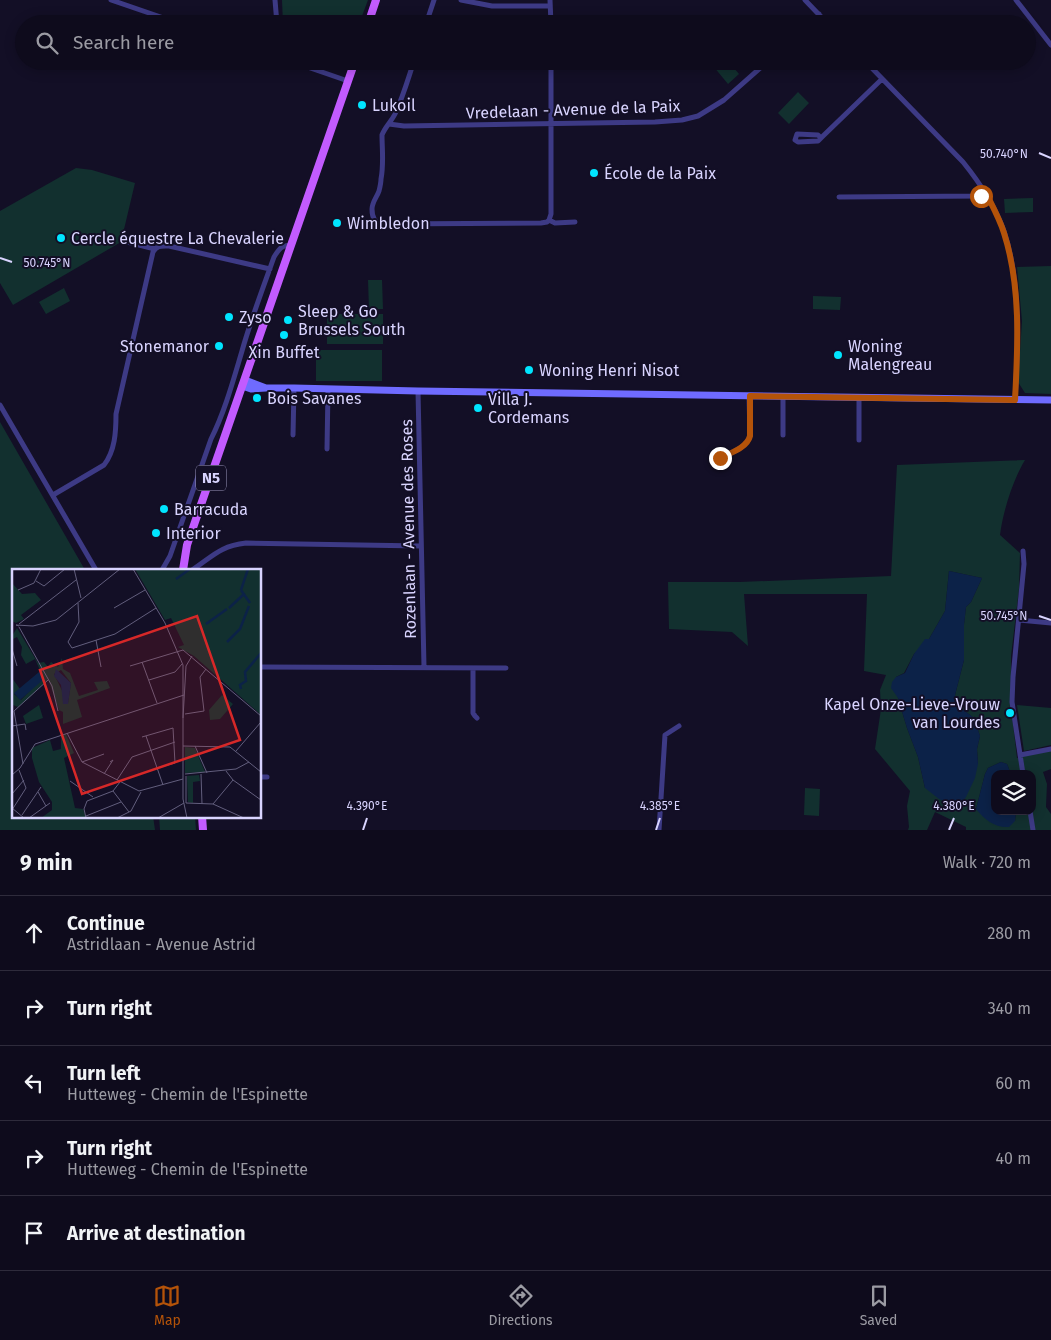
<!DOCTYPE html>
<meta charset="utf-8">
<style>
body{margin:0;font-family:"Fira Sans",sans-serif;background:#1c1929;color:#f1f3f6}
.controls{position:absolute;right:15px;bottom:15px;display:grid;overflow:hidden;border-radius:10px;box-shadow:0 2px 12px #0003}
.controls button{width:45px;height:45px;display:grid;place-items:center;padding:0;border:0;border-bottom:1px solid #2e2b3b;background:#0e0b1c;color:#f1f3f6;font:25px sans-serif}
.stop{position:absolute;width:15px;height:15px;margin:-11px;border:4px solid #b45309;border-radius:50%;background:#fff}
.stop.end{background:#b45309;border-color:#fff;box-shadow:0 1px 5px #0008}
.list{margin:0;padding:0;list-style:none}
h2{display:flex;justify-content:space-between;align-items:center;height:65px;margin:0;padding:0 20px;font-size:21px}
h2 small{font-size:16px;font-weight:400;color:#9b9ba3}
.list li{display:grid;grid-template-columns:32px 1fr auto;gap:15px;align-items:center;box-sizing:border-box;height:75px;padding:0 20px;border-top:1px solid #2e2b3b}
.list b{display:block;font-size:19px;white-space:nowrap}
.list p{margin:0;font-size:16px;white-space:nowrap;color:#9b9ba3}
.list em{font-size:16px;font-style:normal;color:#9b9ba3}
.icon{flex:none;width:28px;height:28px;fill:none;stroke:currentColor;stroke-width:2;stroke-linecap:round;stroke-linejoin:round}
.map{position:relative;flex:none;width:1051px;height:830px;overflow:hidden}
.search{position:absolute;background:#0e0b1c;box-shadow:0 2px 12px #0003;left:15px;right:15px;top:15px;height:55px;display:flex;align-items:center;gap:12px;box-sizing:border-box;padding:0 18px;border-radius:28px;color:#9b9ba3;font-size:19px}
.sheet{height:440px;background:#0e0b1c}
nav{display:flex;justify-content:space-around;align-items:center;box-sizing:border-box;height:70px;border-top:1px solid #2e2b3b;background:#0e0b1c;font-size:14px;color:#9b9ba3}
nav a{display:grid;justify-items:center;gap:2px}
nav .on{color:#b45309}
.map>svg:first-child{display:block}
.green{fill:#12302f;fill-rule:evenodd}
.water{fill:#0c2248}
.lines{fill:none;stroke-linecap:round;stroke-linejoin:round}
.street{stroke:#3d3a85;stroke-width:5}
.secondary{stroke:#6f6bff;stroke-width:7}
.primary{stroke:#c25bff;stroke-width:8}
.route{stroke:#b45309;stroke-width:6}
.ticks{fill:none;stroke:#d9d4ff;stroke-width:2}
.poi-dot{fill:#00e5ff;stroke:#130f26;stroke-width:2}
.labels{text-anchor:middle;stroke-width:4;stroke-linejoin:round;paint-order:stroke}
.shield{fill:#130f26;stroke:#9e99be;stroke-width:1}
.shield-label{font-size:15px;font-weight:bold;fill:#d9d4ff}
.poi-label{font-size:16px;fill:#d9d4ff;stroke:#130f26;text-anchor:start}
.street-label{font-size:16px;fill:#d9d4ff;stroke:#130f26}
.inset-river{fill:none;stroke:#0c2248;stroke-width:2.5}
.inset-road{fill:none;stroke:#625e7d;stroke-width:1}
.view{fill:#d62828;fill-opacity:0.15;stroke:#d62828;stroke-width:2.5}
.inset-edge{fill:none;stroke:#d9d4ff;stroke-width:2.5}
.ticks-label{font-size:12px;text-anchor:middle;fill:#d9d4ff;stroke:#130f26;stroke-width:4;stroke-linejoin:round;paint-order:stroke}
</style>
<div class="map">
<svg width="1051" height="830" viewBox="0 0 1051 830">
<rect width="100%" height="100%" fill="#130f26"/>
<path class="green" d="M282 0H368L359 24H283Z
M709 61H728L739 74 728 84Z
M798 92 809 103 789 124 778 113Z
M76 168 92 170 135 183 121 242 13 305 0 283V211Z
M1033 198V212L1005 213 1004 199Z
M1051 266V394L1025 393 1018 382 1022 321 1017 267Z
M368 280H382L383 309H369Z
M64 288 70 301 46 314 39 302Z
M813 296 841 297 840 310 813 309Z
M327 314H383V344H327Z
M316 350H382V381H316Z
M0 422 85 570H14V816H153L155 830H0Z
M1025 460C1013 480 1003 511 1000 535L1020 553 1019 589 1011 656V707L1017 758 1051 750V769L1043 772 1047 784 1046 807 1051 814V830H966V827L935 812 927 830H908L909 827 907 806 910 791 875 749 881 709 880 690 886 675 864 671 867 594H744L748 646 732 632 669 629 668 582H740L891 576 897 465ZM949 571 982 578 971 602 966 607 964 624V660L955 695 958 706 974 718 980 736 977 749 978 764 925 788 918 757 907 728 898 698 896 677 904 673 914 654 929 639 945 611ZM1001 762 1007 764 1011 774H1032V811H1016L1015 821 976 809 985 774 988 768Z
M1017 705 1051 708V745L1024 751Z
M805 788 820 789 819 816 804 815Z
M159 816H195L196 830H160Z"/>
<path class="water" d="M949 571 982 578 971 602 966 607 964 625V660L955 695 958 706 974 718 980 736 977 749 978 764 975 778 966 797 960 804 952 805 939 799 925 788 918 757 907 728 898 698 891 688 892 682 896 677 905 673 914 654 925 639H929L945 611Z
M1001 762 1007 764 1011 774H995V811H1016L1015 821 1009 827C995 828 985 820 976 809L985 774 988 768Z"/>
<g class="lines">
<path class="street" d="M111 0 181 24
M275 0 277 24
M461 0 492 6H550
M550 0 551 24
M805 0 828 24
M1016 0 1051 45
M426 24 434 0
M808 24 819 14
M290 61 348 81
M414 61C408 79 403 97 395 114 391 122 385 127 382 135 382 149 384 164 381 179 381 183 380 187 379 191 377 197 372 202 372 209 372 217 374 223 382 224L541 223 547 222 549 220 555 223 575 222
M865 61 963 162C980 183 995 206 1004 231 1021 282 1018 348 1015 400
M389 124 404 126 655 122 682 120 698 116 724 100 768 61
M821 138 818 141 798 142 795 140 797 134 818 135 821 138 823 136 882 79
M839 197 981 196 987 195
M549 220 551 214V61
M127 242 155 249
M418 391 424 667
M0 405 96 570
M293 435 294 388
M783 435V396
M859 440V397
M327 449 328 389
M720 458C730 453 747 448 750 436L749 396
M53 495 104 465C115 451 116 432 116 414L153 252C157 245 162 246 169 246L270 269
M1023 551 1024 564 1013 677 1012 702 1023 774
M162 570 170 556 211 439C225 411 233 381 242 351 251 319 263 288 274 257 279 249 282 244 291 246
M192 570C213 556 220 546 246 543L421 546
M1019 620 1051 623
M260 667 506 668
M473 668V713L475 716 477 718
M1020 755 1051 749
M260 777H267
M1030 811 1033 830
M659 830 665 735 679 726"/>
<path class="secondary" d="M245 380 266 388
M242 386 251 389 266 388H294L418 391 1051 400"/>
<path class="primary" d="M368 24 376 0
M183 570 187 545 196 519 355 61
M202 816 203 830"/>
</g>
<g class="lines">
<path class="route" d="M720 458C730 453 747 448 750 436V396L1015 400C1018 345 1021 286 1004 233 1000 220 993 207 987 195L981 196"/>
</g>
<path class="ticks" d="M1039 153 1051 158M0 258 12 262M1039 616 1051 620M363 830 367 818M656 830 660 818M949 830 954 818"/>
<g class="poi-dot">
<circle cx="362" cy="105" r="5"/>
<circle cx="594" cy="173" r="5"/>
<circle cx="337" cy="223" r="5"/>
<circle cx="61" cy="238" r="5"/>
<circle cx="229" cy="317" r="5"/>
<circle cx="288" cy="320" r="5"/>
<circle cx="284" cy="335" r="5"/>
<circle cx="219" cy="346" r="5"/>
<circle cx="838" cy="355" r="5"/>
<circle cx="529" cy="370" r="5"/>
<circle cx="257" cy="398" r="5"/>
<circle cx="478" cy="408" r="5"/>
<circle cx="164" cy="509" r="5"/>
<circle cx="156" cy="533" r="5"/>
<circle cx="1010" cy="713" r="5"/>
</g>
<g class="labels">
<rect class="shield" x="196" y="465.5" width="30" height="25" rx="4"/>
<g class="shield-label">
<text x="211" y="483">N5</text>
</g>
<g class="poi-label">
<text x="372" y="111">Lukoil</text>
<text x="604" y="179">École de la Paix</text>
<text x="347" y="229">Wimbledon</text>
<text x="71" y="244">Cercle équestre La Chevalerie</text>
<text x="298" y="317">Sleep &amp; Go<tspan x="298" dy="18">Brussels South</tspan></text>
<text x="239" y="323">Zyso</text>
<text x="209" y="352" text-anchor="end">Stonemanor</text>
<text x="848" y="352">Woning<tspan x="848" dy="18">Malengreau</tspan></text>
<text x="284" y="358" text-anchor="middle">Xin Buffet</text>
<text x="539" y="376">Woning Henri Nisot</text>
<text x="267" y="404">Bois Savanes</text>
<text x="488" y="405">Villa J.<tspan x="488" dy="18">Cordemans</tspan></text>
<text x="174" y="515">Barracuda</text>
<text x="166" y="539">Interior</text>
<text x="1000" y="710" text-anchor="end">Kapel Onze-Lieve-Vrouw<tspan x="1000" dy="18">van Lourdes</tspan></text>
</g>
<g class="street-label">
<text transform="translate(573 109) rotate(-2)" y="6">Vredelaan - Avenue de la Paix</text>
<text transform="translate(408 529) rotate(-91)" y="6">Rozenlaan - Avenue des Roses</text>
</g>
</g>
<g transform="translate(12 569)">
<rect width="249" height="249" fill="#130f26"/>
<path d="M123 0H249V146L182 87 166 78 172 76 159 49 153 51ZM0 14 10 25 23 24 29 31 9 46 12 50 4 54 0 52ZM5 59 26 94 32 93 36 98 39 93 46 98 50 89 51 100 58 104 67 127 86 121 82 113 95 112 98 119 65 131 70 148 51 155V143L47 141 36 110 15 131 6 138 1 136 0 109 8 120 2 125 9 131 31 108 23 90 14 95 9 86 10 78 5 68 1 70 0 67ZM49 101 59 114 56 134 42 105ZM210 126 221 135 208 150 198 151 197 141ZM27 136 31 149 14 155 11 147ZM54 165 62 184 52 189 63 239 71 240 74 249H29L40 241V233L27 213 20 189V179L38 171 41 182 49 180V167ZM173 178 183 179 193 203 173 204ZM187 206 188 212 181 213V234L176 233 175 207Z" fill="#12302f" fill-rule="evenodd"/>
<path d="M44 100 59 114 56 135H51L49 116 42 107ZM27 103 32 110 8 131 2 124Z" fill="#0c2248"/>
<path class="inset-river" d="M164 10 178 0M229 21 236 0M229 21 238 34M217 39 231 26M194 55 215 40M215 73 228 60 237 37M229 120 228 116 234 112 233 103 249 84"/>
<path class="inset-road" d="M62 0 69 29M121 0 153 54 171 96V230L175 249M24 12 32 17 53 0M6 21 22 14 29 0M66 34 67 53 56 73 60 79 103 65 144 39M102 39 133 21M7 55 64 11M7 57 4 56 21 57 44 51 108 0M7 58 40 117 46 142M84 71 89 98M0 80 5 97M130 93 145 134M118 97 171 81 249 147M137 111 163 103 170 95M173 145 192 142 188 108 194 100M171 149 174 97 180 87M0 157 13 155 14 161M55 164 70 193 127 222 171 210M134 167 151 216M130 168 161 159 163 194 145 199M171 177 218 178 249 203M183 177 195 204M224 182 249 153M70 193 92 185M11 195 2 142 36 111M92 205 101 191 98 193M173 205 224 200 237 193M189 205 190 235M0 206 8 199 23 175 172 126M174 207V234L201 235 221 211 214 202M105 211 120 188 163 173M221 211 249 231M58 212 81 228M101 222 117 243M26 223 34 237M0 225 12 211M201 235 232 249M0 239 12 249M0 241 14 219 7 201M10 246 29 218M74 247 109 233M17 249 38 234M74 249 72 240 75 232 101 222 108 213M105 249 119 242 129 223M146 249 172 234"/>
<path class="view" d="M185 47 228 171 70 225 28 101Z"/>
<rect width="249" height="249" class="inset-edge"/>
</g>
<g class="ticks-label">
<text x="1004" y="158">50.740°N</text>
<text x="47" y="267">50.745°N</text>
<text x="1004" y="620">50.745°N</text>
<text x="367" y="810">4.390°E</text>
<text x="660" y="810">4.385°E</text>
<text x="954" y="810">4.380°E</text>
</g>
</svg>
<div class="controls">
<button><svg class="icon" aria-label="layers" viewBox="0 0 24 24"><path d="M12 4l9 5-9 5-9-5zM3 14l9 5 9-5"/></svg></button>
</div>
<div class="stop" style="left:981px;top:196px"></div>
<div class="stop end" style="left:720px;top:458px"></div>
<div class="search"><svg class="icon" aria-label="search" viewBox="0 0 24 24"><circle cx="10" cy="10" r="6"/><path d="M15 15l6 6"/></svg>Search here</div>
</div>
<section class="sheet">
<h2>9 min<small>Walk · 720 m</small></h2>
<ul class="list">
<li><svg class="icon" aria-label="ahead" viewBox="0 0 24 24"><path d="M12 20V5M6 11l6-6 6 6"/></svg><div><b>Continue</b><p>Astridlaan - Avenue Astrid</p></div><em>280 m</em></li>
<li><svg class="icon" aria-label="right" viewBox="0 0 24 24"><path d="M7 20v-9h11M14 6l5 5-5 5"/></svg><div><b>Turn right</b></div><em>340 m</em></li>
<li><svg class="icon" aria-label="left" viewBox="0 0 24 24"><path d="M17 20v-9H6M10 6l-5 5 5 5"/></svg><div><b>Turn left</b><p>Hutteweg - Chemin de l'Espinette</p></div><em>60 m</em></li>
<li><svg class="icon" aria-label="right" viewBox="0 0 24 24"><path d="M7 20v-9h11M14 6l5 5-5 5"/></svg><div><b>Turn right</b><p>Hutteweg - Chemin de l'Espinette</p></div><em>40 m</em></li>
<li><svg class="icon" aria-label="arrive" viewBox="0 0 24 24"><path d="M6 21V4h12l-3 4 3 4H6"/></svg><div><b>Arrive at destination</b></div></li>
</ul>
</section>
<nav>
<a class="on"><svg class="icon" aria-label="map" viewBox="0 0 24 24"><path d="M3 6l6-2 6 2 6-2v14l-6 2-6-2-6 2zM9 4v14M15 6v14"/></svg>Map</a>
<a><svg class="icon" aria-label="directions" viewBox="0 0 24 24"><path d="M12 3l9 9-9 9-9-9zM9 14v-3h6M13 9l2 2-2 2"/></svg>Directions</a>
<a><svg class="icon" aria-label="saved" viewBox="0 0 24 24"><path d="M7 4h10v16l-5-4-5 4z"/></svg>Saved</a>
</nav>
